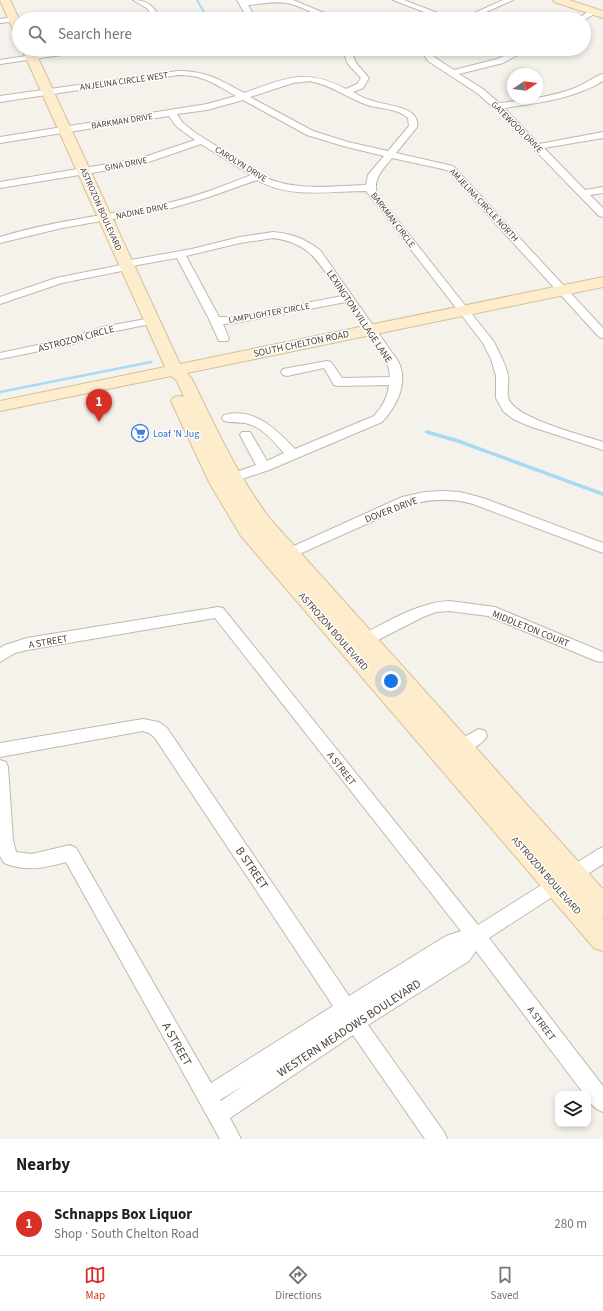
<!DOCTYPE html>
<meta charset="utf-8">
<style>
body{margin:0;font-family:"Source Sans 3",sans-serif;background:#f2f2f2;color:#202124}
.controls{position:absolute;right:12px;bottom:12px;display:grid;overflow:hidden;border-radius:8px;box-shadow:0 2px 6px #0003}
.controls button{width:36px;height:36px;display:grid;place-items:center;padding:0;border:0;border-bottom:1px solid #e0e0e0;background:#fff;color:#202124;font:20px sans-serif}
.compass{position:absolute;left:507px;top:68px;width:36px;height:36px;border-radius:50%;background:#fff;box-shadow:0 2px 6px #0003;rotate:77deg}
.you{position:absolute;left:391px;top:681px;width:14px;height:14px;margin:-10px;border:3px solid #fff;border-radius:50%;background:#1a73e8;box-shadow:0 0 0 6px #1a73e833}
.badge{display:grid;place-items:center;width:26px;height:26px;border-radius:50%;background:#d93025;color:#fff;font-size:13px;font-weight:700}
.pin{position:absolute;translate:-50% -33px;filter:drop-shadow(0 1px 2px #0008)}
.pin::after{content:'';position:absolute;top:21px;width:14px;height:12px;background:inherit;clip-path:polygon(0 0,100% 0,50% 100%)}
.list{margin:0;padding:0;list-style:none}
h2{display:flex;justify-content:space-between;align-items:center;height:52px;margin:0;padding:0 16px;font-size:17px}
h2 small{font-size:13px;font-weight:400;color:#757577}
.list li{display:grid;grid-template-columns:26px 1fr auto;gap:12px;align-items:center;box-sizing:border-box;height:64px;padding:0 16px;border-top:1px solid #e0e0e0}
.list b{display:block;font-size:15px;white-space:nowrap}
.list p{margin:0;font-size:13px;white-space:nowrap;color:#757577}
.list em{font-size:13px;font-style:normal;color:#757577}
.icon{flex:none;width:22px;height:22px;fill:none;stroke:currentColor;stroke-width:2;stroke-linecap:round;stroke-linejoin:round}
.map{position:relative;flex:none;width:603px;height:1139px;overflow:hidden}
.search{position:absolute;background:#fff;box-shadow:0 2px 6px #0003;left:12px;right:12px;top:12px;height:44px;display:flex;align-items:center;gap:10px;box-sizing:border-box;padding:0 14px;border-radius:22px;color:#757577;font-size:15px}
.sheet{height:116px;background:#fff}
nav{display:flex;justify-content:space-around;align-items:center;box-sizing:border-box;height:56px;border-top:1px solid #e0e0e0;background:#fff;font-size:11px;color:#757577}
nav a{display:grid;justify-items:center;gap:2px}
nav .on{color:#d93025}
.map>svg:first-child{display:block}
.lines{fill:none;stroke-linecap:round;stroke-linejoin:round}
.stream-far2{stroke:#a8daf1;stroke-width:2}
.stream-far1{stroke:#a8daf1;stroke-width:2.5}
.stream{stroke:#a8daf1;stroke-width:3.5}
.street-casing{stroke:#c1b8ad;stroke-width:2}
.secondary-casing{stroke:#d5c09a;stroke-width:2}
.street{fill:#fff;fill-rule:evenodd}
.secondary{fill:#feedcc;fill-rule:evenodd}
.labels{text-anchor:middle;stroke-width:3;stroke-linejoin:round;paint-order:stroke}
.far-street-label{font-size:9px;fill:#4a4138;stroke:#fff}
.street-label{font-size:10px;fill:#4a4138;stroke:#fff}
.shop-label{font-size:10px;fill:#366cbe;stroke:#fff;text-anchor:start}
.near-street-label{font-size:12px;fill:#4a4138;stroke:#fff}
</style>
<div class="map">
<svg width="603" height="1139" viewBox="0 0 603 1139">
<rect width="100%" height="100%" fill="#f5f1eb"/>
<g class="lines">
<path class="stream-far2" d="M197 0 208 19"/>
<path class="stream-far1" d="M0 392 151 362"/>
<path class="stream" d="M427 432 458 441 603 494"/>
<g class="street-casing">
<path id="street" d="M133 0C148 0 154 7 161 19H153L148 9Z
M237 0H293L339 19C321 19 308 9 291 4 277 0 262 4 248 5L256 19H248Z
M393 0H404L453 19H442Z
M503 0H513L471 19H461Z
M591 10H594L598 12 584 20V19H577Z
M52 16H55V19H38L42 17Z
M14 17 18 19 17 21 0 23V19Z
M72 49H93L89 51 0 64V60Z
M342 49H350L356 63 369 78 363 88 353 92C359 96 366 99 373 101 386 106 421 106 417 127L396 153 453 166 603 328V338L599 337 447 170 392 158C384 168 372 179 377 194L494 342C499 353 506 364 508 376 509 383 507 391 508 397 512 418 583 435 603 442V450L529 426 513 419 503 411 496 398V376L491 359 483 343 366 191C331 191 288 199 257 180L206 198 168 209 62 228 0 243V237C55 220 111 215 167 203 196 197 223 186 251 175L201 144 140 165 0 188V182L138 159 195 140 176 126 169 116 0 143V137L207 104 236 96C214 84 205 75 178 75L0 102V96L178 71C207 71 220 80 244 93 285 79 304 67 346 89L357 84 361 78 348 64ZM310 81C331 85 348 98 367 105 380 109 397 108 408 118L409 126 388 151 348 142 313 131 250 97 293 83ZM243 100 307 135 343 146 384 156 368 175 366 185C335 186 298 191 269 179L194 132 182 122 177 114 207 110Z
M420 49H428L434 57 454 70 497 59 518 49H528L503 63 459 74 483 89 499 103C525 100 551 97 575 88 585 84 593 77 603 74V81C573 99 538 103 504 108L539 144 603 132V138L544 148 585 190 603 187V193L590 195 603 208V217L599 216 494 108 477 93 428 61Z
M273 232C293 234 303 238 320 250L398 361C409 382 397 406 382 422L269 470 233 482 228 481 227 478 228 475 256 465 240 435 242 432H250L267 461 284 453C274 442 262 426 245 423 238 422 231 423 224 421L222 418 224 415C254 407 276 429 295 449L374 416C382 407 388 397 389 385L338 386 334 385 324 368 287 376 283 375 281 372 283 369 327 361 331 362 342 378 390 377 389 369 386 361 346 302 235 323 223 324 229 339 227 341H219L209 319 177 258 132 266 131 269 127 270 62 283 0 304V297L56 278 121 265V262L125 261 192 249 240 237ZM273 238C313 243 320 266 342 296L235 317H219L186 256 240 243Z
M151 318 155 319 157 321 155 323 106 333 69 345 0 359V353L66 339 103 327Z
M443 491 460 492 483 498 603 543V553L473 504C452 498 432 499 411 504L286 560 281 562 276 560 274 557 276 554 402 497 425 492Z
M449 601 495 607 603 652V662L596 661 488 616 449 611 436 612 423 617 364 647 359 649 354 647 352 643 354 639C384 624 415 603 449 601Z
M218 607 223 608 478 925 597 850 603 847V864L489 938 603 1086V1112C595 1109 588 1103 588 1094H584L476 951 469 961 368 1025 444 1132 447 1139H425L353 1035 230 1118 241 1139H220L66 862C44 868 26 872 4 863L0 856V760L6 762 8 767 13 840 16 852 32 854 70 845 76 848 211 1083 333 1006 155 738 149 733 143 731 0 757V743L143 719 159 722 167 728 349 996 446 936 461 931 215 618 27 650 15 653 0 662V648L5 645 27 638ZM244 1085 221 1101 220 1100Z
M479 729 485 731 487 736C482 745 465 755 455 752L453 747 455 742Z"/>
</g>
<g class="secondary-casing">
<path id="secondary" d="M0 0H10L19 19V33L13 30Z
M553 0H569L603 11V18L554 2Z
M22 49H34L180 364 603 277V287L187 373 192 379C216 428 238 477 271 520L603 889V919L601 918 603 920V951L594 948 241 536 210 484 171 401 174 397 180 396 184 397 177 381 171 376 0 411V401L165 367Z"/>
</g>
<use href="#street" class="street"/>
<use href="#secondary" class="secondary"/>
</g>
<defs>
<g id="supermarket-ring" transform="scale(0.9)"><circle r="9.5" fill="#fff" stroke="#3f7fe0" stroke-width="1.5"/><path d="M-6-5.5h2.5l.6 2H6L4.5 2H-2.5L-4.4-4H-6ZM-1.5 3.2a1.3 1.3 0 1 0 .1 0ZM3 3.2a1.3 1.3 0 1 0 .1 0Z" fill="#3f7fe0"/></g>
</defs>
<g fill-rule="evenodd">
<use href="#supermarket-ring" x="140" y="433"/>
</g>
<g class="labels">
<g class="far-street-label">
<text transform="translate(124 81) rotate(-8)" y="3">ANJELINA CIRCLE WEST</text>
<text transform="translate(122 121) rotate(-9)" y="3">BARKMAN DRIVE</text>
<text transform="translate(517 127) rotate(45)" y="3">GATEWOOD DRIVE</text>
<text transform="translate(126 164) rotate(-11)" y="3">GINA DRIVE</text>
<text transform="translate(241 164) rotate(32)" y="3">CAROLYN DRIVE</text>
<text transform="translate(484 205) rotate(47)" y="3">AMJELINA CIRCLE NORTH</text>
<text transform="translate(101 209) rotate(66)" y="3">ASTROZON BOULEVARD</text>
<text transform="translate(142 211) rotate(-11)" y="3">NADINE DRIVE</text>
<text transform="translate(393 220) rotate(53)" y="3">BARKMAN CIRCLE</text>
<text transform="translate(269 313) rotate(-10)" y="3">LAMPLIGHTER CIRCLE</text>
</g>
<g class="street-label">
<text transform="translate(360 316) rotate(56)" y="4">LEXINGTON VILLAGE LANE</text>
<text transform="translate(76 338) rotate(-15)" y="4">ASTROZON CIRCLE</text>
<text transform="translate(301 343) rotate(-12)" y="4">SOUTH CHELTON ROAD</text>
<text transform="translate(391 509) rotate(-21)" y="4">DOVER DRIVE</text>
<text transform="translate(531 628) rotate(22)" y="4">MIDDLETON COURT</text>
<text transform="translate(334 631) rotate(49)" y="4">ASTROZON BOULEVARD</text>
<text transform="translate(48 641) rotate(-10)" y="4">A STREET</text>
<text transform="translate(342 768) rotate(52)" y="4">A STREET</text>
<text transform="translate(547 875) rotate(49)" y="4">ASTROZON BOULEVARD</text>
<text transform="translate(542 1023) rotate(53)" y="4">A STREET</text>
</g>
<g class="shop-label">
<text x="153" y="437">Loaf 'N Jug</text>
</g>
<g class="near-street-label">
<text transform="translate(252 868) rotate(56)" y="4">B STREET</text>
<text transform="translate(349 1028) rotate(-33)" y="4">WESTERN MEADOWS BOULEVARD</text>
<text transform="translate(177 1044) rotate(61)" y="4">A STREET</text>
</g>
</g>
</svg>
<div class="controls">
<button><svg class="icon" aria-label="layers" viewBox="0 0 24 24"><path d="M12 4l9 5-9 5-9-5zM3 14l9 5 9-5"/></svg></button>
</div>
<svg class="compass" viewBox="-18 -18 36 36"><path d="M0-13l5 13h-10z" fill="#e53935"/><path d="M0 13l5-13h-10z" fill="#757577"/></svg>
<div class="you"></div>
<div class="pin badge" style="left:99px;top:422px">1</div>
<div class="search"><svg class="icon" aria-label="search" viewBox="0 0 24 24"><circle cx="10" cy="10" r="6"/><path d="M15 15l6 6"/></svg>Search here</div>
</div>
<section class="sheet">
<h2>Nearby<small></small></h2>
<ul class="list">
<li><span class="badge">1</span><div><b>Schnapps Box Liquor</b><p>Shop · South Chelton Road</p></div><em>280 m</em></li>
</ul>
</section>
<nav>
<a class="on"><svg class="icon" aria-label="map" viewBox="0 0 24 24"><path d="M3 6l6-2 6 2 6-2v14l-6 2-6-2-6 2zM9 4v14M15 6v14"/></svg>Map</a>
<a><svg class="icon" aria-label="directions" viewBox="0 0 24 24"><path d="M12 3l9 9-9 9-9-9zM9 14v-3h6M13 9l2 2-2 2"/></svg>Directions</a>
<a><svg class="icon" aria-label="saved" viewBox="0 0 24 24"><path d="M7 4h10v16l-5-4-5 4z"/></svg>Saved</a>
</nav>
